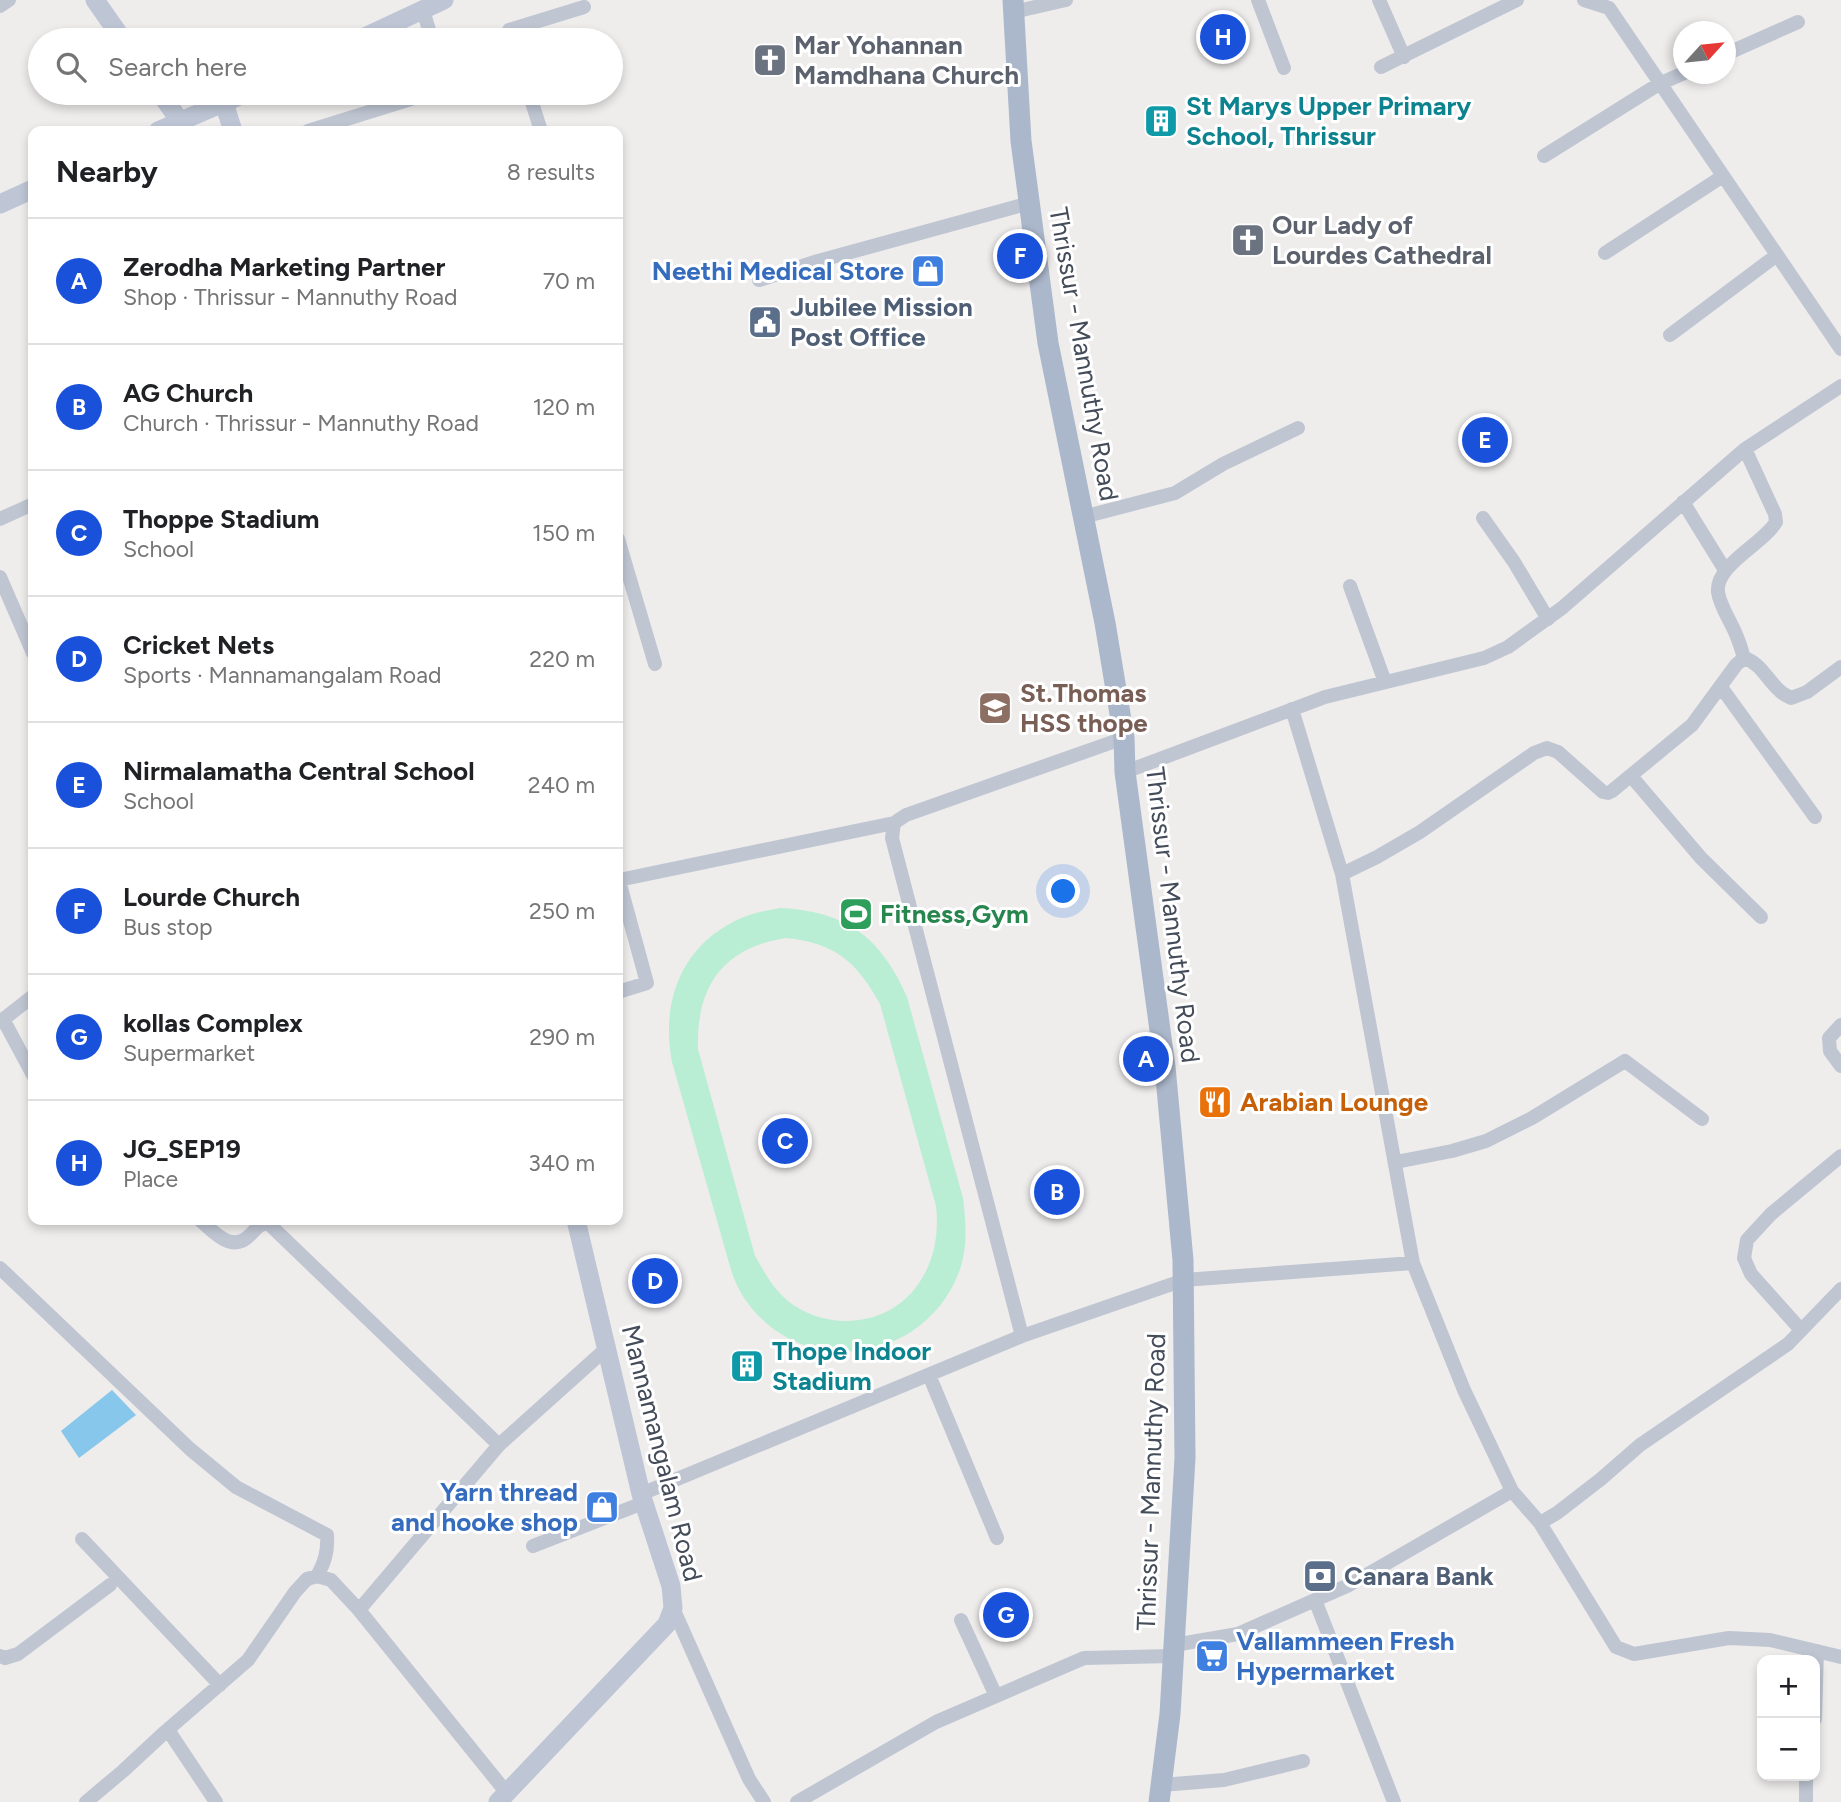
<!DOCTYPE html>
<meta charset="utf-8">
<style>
body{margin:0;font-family:Figtree,sans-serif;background:#f6f6f6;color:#202124}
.controls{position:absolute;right:21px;bottom:21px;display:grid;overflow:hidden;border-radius:14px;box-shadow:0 4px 10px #0003}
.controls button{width:63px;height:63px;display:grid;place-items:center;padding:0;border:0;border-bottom:2px solid #e0e0e0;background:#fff;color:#202124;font:35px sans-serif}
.compass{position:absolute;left:1673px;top:21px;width:63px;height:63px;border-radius:50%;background:#fff;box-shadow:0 4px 10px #0003;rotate:63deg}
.you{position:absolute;left:1064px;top:892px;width:24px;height:24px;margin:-18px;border:5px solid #fff;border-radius:50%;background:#1a73e8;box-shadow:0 0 0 10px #1a73e833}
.badge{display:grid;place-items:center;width:46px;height:46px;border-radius:50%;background:#1951db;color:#fff;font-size:23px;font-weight:700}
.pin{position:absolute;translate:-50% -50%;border:4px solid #fff;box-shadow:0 2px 7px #0006}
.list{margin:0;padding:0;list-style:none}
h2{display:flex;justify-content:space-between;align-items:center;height:91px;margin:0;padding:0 28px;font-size:30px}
h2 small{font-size:23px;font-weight:400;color:#757577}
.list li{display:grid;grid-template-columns:46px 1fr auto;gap:21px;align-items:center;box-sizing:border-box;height:126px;padding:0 28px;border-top:2px solid #e0e0e0}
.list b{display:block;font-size:26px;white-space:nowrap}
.list p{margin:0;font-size:23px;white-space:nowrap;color:#757577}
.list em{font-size:23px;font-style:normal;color:#757577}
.icon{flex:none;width:38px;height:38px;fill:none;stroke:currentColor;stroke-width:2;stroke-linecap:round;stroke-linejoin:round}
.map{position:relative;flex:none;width:1841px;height:1802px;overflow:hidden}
.search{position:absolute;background:#fff;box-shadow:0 4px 10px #0003;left:28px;top:28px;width:595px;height:77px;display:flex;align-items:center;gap:18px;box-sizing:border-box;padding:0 24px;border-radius:38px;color:#757577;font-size:26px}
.panel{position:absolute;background:#fff;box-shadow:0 4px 10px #0003;left:28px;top:126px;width:595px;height:1099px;border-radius:14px}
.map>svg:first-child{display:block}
.green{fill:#b9eed5;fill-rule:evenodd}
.water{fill:#86c7eb}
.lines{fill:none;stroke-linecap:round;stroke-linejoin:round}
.street{stroke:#bfc6d2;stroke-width:14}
.secondary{stroke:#bec6d5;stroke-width:19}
.primary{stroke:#abb7cb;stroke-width:21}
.labels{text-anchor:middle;stroke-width:6;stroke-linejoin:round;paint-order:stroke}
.worship-label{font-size:26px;font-weight:bold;fill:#5b616d;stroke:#fff;text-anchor:start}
.culture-label{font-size:26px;font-weight:bold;fill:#0d838f;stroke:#fff;text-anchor:start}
.shop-label{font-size:26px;font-weight:bold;fill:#366cbe;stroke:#fff;text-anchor:end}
.service-label{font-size:26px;font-weight:bold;fill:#4e5e75;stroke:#fff;text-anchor:start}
.street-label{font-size:26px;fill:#444c59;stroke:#fff}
.education-label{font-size:26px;font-weight:bold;fill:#785e54;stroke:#fff;text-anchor:start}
.leisure-label{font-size:26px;font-weight:bold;fill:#27864d;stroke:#fff;text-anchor:start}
.food-label{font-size:26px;font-weight:bold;fill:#c56008;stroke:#fff;text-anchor:start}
</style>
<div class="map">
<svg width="1841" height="1802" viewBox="0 0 1841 1802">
<rect width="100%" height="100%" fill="#efecec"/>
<path class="green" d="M780 908C846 911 881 937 907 997L963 1198C966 1223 968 1248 959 1272 925 1362 804 1381 747 1302 738 1290 733 1277 729 1263L672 1062C661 1005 679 950 733 922 748 914 763 911 780 908ZM786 938C835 943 857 962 880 1004L936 1206C939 1232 935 1260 919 1283 892 1324 835 1332 795 1306 776 1294 766 1275 755 1256L698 1049C696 986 723 948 786 938Z
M675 1264 681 1286 635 1299 630 1277Z"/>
<path class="water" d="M112 1390 136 1415 79 1458 61 1431Z"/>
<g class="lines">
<path class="street" d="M1258 0 1284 68
M1379 0 1404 57
M1584 0 1609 8 1841 349
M0 6 9 0
M423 10 432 40
M1013 12 1066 0
M512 40 509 30 584 7
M1726 54 1798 22
M1381 67 1517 0
M529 93 541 131
M308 131 430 93
M1544 156 1659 84 1684 73
M1605 253 1723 176
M759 280 818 261 1030 203
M1670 335 1777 255
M1683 502 1725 570
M1083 517 1175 493 1223 464 1298 428
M1483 518 1514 562 1548 619
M0 519 33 504
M618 539 655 664
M0 577 33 653
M1350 586 1385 682
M1744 658C1742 651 1740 644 1737 637 1732 623 1720 607 1718 592 1715 565 1763 544 1776 522L1775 514 1745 449
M1721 687 1815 817
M1292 709 1342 874 1413 1263 1464 1390 1512 1491 1540 1523 1616 1647 1634 1654 1729 1638 1770 1640 1841 1657
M1125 772 1325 697 1484 658 1508 647 1562 608 1745 449 1841 386
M1631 776 1701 858 1761 917
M1342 874 1377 857 1420 832 1534 753 1547 748 1558 752 1603 792 1608 793 1612 791 1692 725 1736 665 1744 658C1761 663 1767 680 1780 691 1783 694 1787 696 1791 698L1807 692 1841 667
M618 877 647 983 618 992
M619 880 894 823
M3 1019 33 1075
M0 1022 33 996
M1841 1025 1829 1038 1830 1051 1841 1066
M1396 1162 1452 1151 1486 1141 1532 1118 1625 1061 1702 1119
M200 1220C214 1232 232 1254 250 1235 256 1229 259 1224 268 1223L499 1445
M0 1268 190 1449 236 1487 327 1535C328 1551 325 1562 317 1576
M1801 1330 1751 1274 1744 1258 1747 1240 1771 1214 1841 1156
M1022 1336 892 838 894 823 906 815 1124 738
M929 1375 997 1538
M641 1494 1022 1336 1184 1280 1413 1263
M1540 1523 1557 1513 1601 1479 1640 1445 1788 1344 1841 1289
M82 1539 220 1685
M533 1546 643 1503
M1315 1600 1394 1802
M673 1608 749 1779 764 1802
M961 1620 996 1696
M1174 1645 1238 1634 1349 1585 1512 1491
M0 1656 5 1658 18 1654 110 1585
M1815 1719 1817 1651
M168 1730 216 1802
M1161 1785 1224 1780 1303 1761
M506 1792 359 1610 499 1445 607 1348
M86 1802 123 1771 165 1732 248 1660 295 1592 307 1579 317 1576 331 1580 359 1610
M797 1802 936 1722 1084 1658 1173 1656
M1806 1802V1776"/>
<path class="secondary" d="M95 0 123 40
M358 40 444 0
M160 93 180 121
M224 103 233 131
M158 131 246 93
M0 204 33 189
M498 1802 667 1624 673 1608 671 1586 641 1494 576 1220"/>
<path class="primary" d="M1013 0 1021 141 1048 343 1105 623 1124 738 1125 772 1165 1067 1183 1260 1185 1458 1170 1714 1159 1802"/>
</g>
<defs>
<g id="church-square" transform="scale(1.75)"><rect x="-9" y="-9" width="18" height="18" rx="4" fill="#6b7280" stroke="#fff"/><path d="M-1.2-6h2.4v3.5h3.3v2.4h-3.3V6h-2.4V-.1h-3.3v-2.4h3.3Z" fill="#fff"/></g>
<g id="building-square" transform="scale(1.75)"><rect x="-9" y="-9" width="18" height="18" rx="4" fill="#0f9aa8" stroke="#fff"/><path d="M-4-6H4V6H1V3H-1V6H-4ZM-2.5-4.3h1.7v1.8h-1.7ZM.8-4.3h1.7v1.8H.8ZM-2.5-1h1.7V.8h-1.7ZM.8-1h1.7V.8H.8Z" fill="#fff"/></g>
<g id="shop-square" transform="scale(1.75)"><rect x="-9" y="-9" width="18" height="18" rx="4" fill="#3f7fe0" stroke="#fff"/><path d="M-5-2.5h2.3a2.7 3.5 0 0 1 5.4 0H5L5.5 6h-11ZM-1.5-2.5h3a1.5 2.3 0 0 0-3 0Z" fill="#fff"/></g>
<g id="civic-square" transform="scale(1.75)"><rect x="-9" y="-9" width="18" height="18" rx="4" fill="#5c6f8a" stroke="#fff"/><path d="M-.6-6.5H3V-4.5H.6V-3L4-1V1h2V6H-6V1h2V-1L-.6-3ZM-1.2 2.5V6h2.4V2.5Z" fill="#fff"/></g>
<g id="school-square" transform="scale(1.75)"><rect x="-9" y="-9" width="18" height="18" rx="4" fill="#8d6e63" stroke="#fff"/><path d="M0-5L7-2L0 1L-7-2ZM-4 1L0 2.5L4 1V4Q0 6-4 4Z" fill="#fff"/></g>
<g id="stadium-square" transform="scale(1.75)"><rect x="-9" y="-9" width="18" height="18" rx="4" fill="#2e9e5b" stroke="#fff"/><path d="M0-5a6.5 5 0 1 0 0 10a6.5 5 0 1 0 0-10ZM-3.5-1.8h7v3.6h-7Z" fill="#fff"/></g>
<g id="restaurant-square" transform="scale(1.75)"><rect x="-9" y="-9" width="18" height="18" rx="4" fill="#e8710a" stroke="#fff"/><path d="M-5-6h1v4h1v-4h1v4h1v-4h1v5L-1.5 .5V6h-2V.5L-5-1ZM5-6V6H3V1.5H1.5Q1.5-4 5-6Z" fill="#fff"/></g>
<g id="bank-square" transform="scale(1.75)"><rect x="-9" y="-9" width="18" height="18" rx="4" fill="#5c6f8a" stroke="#fff"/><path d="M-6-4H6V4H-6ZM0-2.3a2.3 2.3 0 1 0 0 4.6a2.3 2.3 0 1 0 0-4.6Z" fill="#fff"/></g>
<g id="supermarket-square" transform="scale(1.75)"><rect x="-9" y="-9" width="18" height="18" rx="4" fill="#3f7fe0" stroke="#fff"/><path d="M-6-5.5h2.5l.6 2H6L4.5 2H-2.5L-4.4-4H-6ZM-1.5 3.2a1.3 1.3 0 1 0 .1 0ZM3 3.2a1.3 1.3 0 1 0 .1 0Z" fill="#fff"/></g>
</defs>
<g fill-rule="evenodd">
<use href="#church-square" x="770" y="60"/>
<use href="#building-square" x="1161" y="121"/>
<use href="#church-square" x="1248" y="240"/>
<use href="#shop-square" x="928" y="271"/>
<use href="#civic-square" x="765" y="322"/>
<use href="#school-square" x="995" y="708"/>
<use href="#stadium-square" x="856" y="914"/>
<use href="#restaurant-square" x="1215" y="1102"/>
<use href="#building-square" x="747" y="1366"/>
<use href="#shop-square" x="602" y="1507"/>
<use href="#bank-square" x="1320" y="1576"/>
<use href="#supermarket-square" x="1212" y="1656"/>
</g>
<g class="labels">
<g class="worship-label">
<text x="794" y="54">Mar Yohannan<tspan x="794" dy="30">Mamdhana Church</tspan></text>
<text x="1272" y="234">Our Lady of<tspan x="1272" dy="30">Lourdes Cathedral</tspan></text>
</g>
<g class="culture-label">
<text x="1186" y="115">St Marys Upper Primary<tspan x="1186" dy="30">School, Thrissur</tspan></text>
<text x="772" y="1360">Thope Indoor<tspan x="772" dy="30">Stadium</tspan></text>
</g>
<g class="shop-label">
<text x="904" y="280">Neethi Medical Store</text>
<text x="578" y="1501">Yarn thread<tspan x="578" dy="30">and hooke shop</tspan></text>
<text x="1236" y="1650" text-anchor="start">Vallammeen Fresh<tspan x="1236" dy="30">Hypermarket</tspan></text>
</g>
<g class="service-label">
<text x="790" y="316">Jubilee Mission<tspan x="790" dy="30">Post Office</tspan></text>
<text x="1344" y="1585">Canara Bank</text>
</g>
<g class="street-label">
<text transform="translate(1084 354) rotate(80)" y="9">Thrissur - Mannuthy Road</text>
<text transform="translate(1173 915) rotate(83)" y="9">Thrissur - Mannuthy Road</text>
<text transform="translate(662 1453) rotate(76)" y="9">Mannamangalam Road</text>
<text transform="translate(1151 1482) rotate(-88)" y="9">Thrissur - Mannuthy Road</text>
</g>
<g class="education-label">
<text x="1020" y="702">St.Thomas<tspan x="1020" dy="30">HSS thope</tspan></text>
</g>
<g class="leisure-label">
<text x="880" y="923">Fitness,Gym</text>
</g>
<g class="food-label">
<text x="1240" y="1111">Arabian Lounge</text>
</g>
</g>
</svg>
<div class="controls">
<button>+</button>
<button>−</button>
</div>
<svg class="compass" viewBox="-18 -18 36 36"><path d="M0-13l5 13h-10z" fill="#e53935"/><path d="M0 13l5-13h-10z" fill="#757577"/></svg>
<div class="you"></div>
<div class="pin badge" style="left:1146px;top:1059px">A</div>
<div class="pin badge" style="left:1057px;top:1192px">B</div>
<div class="pin badge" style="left:785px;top:1141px">C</div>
<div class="pin badge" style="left:655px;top:1281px">D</div>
<div class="pin badge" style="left:1485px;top:440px">E</div>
<div class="pin badge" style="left:1020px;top:256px">F</div>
<div class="pin badge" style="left:1006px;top:1615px">G</div>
<div class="pin badge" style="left:1223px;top:37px">H</div>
<div class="search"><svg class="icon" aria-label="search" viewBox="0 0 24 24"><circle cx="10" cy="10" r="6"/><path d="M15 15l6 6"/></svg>Search here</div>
<section class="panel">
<h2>Nearby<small>8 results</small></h2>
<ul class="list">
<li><span class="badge">A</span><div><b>Zerodha Marketing Partner</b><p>Shop · Thrissur - Mannuthy Road</p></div><em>70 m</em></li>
<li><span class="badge">B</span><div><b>AG Church</b><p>Church · Thrissur - Mannuthy Road</p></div><em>120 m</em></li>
<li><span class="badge">C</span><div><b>Thoppe Stadium</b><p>School</p></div><em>150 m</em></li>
<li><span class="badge">D</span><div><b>Cricket Nets</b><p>Sports · Mannamangalam Road</p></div><em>220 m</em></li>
<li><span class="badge">E</span><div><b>Nirmalamatha Central School</b><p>School</p></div><em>240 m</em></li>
<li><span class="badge">F</span><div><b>Lourde Church</b><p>Bus stop</p></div><em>250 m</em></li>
<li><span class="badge">G</span><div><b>kollas Complex</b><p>Supermarket</p></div><em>290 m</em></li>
<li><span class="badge">H</span><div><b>JG_SEP19</b><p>Place</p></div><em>340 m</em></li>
</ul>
</section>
</div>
